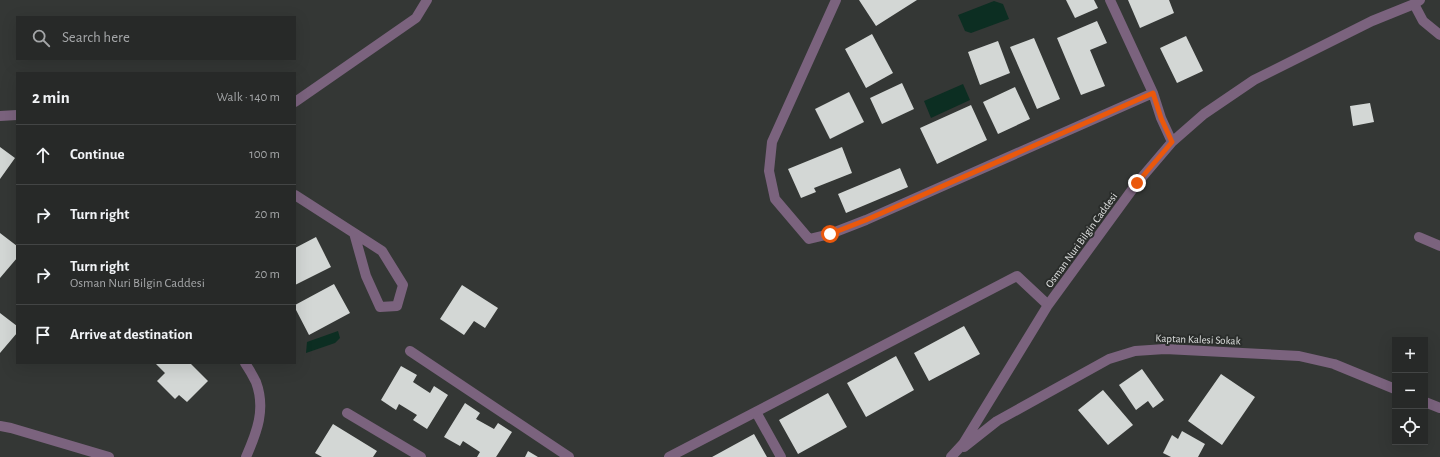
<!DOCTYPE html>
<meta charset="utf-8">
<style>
body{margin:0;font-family:"Alegreya Sans",sans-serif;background:#2f3130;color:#f1f3f6}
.controls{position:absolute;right:12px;bottom:12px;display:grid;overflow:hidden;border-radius:0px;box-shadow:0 4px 16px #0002}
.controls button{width:36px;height:36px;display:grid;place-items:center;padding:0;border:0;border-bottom:1px solid #434545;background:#272928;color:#f1f3f6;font:20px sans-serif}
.stop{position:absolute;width:12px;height:12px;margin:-9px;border:3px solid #ea580c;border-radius:50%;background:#fff}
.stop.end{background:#ea580c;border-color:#fff;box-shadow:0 1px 4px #0008}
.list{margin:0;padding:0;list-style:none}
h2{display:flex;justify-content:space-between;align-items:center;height:52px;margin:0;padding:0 16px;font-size:17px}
h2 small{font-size:13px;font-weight:400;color:#a4a6a8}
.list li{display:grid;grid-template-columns:26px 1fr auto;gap:12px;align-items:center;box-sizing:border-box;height:60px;padding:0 16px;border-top:1px solid #434545}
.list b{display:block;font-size:15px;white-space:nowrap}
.list p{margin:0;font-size:13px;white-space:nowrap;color:#a4a6a8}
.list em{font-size:13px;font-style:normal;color:#a4a6a8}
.icon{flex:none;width:22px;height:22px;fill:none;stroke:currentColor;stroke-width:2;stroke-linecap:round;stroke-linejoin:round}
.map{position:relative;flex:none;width:1440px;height:457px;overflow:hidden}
.search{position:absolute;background:#272928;box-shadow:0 4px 16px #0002;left:16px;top:16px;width:280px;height:44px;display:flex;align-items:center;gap:10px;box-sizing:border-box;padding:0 14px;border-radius:0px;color:#a4a6a8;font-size:15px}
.panel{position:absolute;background:#272928;box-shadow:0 4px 16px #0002;left:16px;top:72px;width:280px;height:292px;border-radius:0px}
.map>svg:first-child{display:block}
.water{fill:#0c2e22}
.building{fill:#d3d7d5}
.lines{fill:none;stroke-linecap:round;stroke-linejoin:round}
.minor{stroke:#7b637e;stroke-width:10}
.route{stroke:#ea580c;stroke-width:5}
.labels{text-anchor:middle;stroke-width:4;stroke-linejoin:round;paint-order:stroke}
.street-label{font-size:11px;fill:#dee0df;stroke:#2a2d2b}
</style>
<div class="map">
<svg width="1440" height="457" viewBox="0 0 1440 457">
<rect width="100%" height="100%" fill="#343735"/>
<path class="water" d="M994 1 1003 4 1009 19 971 33 965 31 958 15Z
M963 84 970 100 931 118 924 101Z
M338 331 340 338 335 343 306 353 307 342Z"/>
<path class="building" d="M859 0H917L876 26Z
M1066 0H1094L1098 8 1075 18Z
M1128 0H1169L1174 13 1140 28Z
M1097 21 1107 43 1090 50 1105 86 1081 95 1057 38Z
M872 34 893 73 866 88 845 49Z
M1186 36 1203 71 1177 83 1160 48Z
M1034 38 1060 99 1037 109 1010 47Z
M998 41 1010 73 980 85 968 52Z
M902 83 914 109 882 124 870 98Z
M1015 87 1030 119 998 134 983 102Z
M849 92 864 122 830 139 815 109Z
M1370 103 1374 122 1353 126 1350 106Z
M971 105 987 140 937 164 920 128Z
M0 147 15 158 0 179Z
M842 147 852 173 814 188 816 192 801 198 788 169Z
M900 168 908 187 846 213 838 194Z
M0 233 17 246V258L0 278Z
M316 237 331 267 295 285V248Z
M334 284 350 313 309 335 295 308V305Z
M462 285 498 308 485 328 474 321 464 335 440 319Z
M0 313 17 326V333L0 353Z
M964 326 980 354 929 381 914 353Z
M896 356 914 390 866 417 847 383Z
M157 363H190L208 381 187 402 179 395 175 399 157 381 165 373 156 364Z
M401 366 417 375 413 382 430 393 434 386 448 395 427 429 413 420 417 415 399 404 396 410 381 400Z
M1142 369 1164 400 1153 408 1148 401 1136 410 1119 385Z
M1221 374 1255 397 1222 445 1188 421Z
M1103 390 1133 425 1108 445 1078 410Z
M828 393 847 427 798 454 779 420Z
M465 403 480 413 476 419 494 429 498 423 512 432 496 457H477L480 452 463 441 460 446 444 437Z
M333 424 377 451 373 457H322L315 453Z
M1182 431 1205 444 1198 457H1171L1163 453 1172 435 1178 439Z
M754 434 767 457H712Z
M528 451 538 457H525Z"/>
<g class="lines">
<path class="minor" d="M836 0 772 142 769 171 775 199 809 239 830 234 866 220 1153 93
M1110 0 1153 93 1161 118 1172 142
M1414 4 1423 21 1440 35
M295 102 416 18 427 0
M0 116 17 115
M295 195 382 251 403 285 397 306 380 307 366 276 354 233
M1419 237 1440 246
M410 351 569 457
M245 363C249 369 253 376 256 382 266 409 257 432 246 457
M1425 402 1440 408
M756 412 781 457
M347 413 421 457
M0 426 11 428 109 457
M964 447 997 421 1109 359 1135 351 1165 349 1299 356 1334 364 1395 389
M669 457 1017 276 1048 305
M951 457 963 444 1048 305 1137 183 1172 142 1204 114 1254 80 1372 21 1414 4 1420 0"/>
</g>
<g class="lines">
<path class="route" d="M830 234 866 220 1153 93 1161 118 1172 142 1137 183"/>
</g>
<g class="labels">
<g class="street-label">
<text transform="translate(1081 240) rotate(-54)" y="4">Osman Nuri Bilgin Caddesi</text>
<text transform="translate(1198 339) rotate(2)" y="4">Kaptan Kalesi Sokak</text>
</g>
</g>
</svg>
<div class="controls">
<button>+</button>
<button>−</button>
<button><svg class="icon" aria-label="locate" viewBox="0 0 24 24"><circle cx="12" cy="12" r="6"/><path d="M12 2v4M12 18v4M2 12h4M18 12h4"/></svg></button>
</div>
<div class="stop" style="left:830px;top:234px"></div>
<div class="stop end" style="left:1137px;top:183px"></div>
<div class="search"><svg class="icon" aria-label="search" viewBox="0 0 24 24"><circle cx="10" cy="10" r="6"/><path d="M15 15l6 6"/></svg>Search here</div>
<section class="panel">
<h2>2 min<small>Walk · 140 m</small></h2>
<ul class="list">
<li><svg class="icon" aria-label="ahead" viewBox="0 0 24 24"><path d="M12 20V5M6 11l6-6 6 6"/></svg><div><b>Continue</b></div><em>100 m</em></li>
<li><svg class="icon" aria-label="right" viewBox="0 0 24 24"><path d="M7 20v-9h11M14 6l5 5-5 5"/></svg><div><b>Turn right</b></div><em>20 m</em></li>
<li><svg class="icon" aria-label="right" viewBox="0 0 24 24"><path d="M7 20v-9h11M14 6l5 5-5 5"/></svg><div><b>Turn right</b><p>Osman Nuri Bilgin Caddesi</p></div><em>20 m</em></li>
<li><svg class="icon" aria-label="arrive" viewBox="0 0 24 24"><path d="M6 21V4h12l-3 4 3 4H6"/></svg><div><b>Arrive at destination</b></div></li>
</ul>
</section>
</div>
